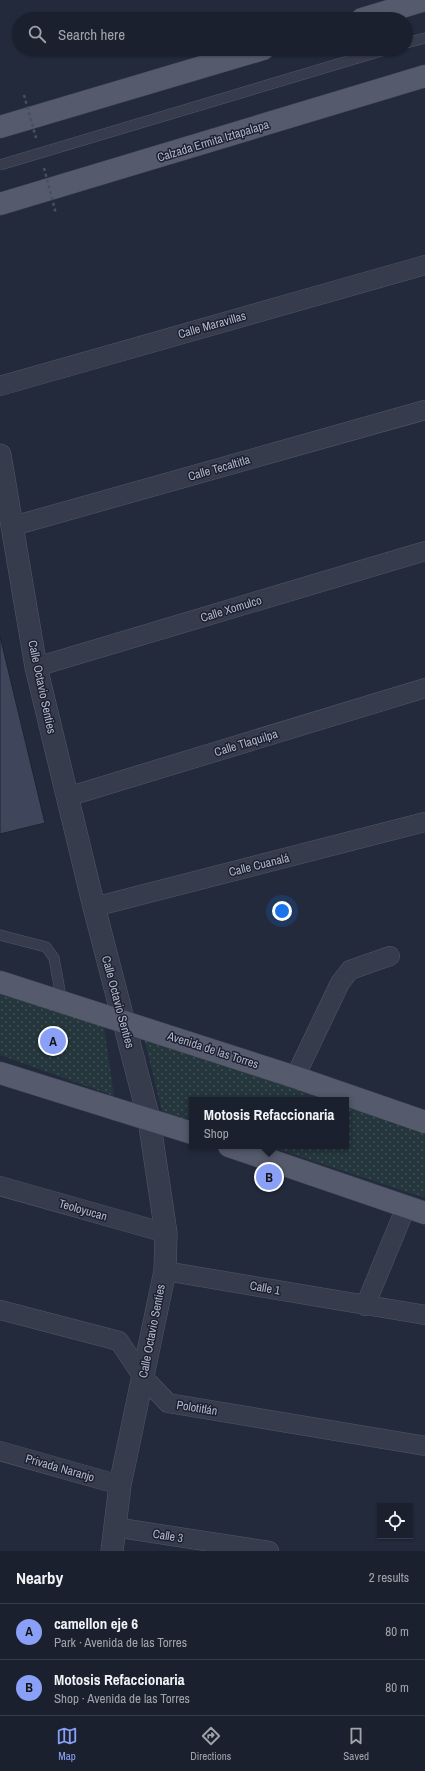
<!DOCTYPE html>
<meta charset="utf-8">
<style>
body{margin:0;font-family:"Archivo Narrow",sans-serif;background:#232835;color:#f1f3f6}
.controls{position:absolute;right:12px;bottom:12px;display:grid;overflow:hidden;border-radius:0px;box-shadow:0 1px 3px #0004}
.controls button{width:36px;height:36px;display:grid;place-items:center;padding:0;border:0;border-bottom:1px solid #383e49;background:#1a202d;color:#f1f3f6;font:20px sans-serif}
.you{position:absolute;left:282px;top:911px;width:14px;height:14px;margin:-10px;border:3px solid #fff;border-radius:50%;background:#1a73e8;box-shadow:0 0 0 6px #1a73e833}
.badge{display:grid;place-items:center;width:26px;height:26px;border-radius:50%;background:#89a0f6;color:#111;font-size:13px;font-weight:700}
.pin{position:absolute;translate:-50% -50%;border:2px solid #fff;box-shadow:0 1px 4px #0006}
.popup{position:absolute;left:189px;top:1097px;width:160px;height:52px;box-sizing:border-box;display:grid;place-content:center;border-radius:0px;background:#1a202d;filter:drop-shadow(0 1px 3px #0005);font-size:13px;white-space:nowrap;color:#9fa3aa}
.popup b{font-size:15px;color:#f1f3f6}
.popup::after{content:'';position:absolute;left:50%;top:100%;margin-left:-8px;border:8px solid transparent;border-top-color:#1a202d}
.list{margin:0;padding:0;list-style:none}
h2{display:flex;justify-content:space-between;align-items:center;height:52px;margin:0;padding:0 16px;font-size:17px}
h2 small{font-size:13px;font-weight:400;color:#9fa3aa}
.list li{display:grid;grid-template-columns:26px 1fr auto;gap:12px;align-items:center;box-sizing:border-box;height:56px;padding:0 16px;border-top:1px solid #383e49}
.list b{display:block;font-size:15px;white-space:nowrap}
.list p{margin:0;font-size:13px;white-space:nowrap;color:#9fa3aa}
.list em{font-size:13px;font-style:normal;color:#9fa3aa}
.icon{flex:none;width:22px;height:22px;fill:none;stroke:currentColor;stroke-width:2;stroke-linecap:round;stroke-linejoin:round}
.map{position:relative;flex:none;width:425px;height:1551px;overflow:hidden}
.search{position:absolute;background:#1a202d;box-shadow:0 1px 3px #0004;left:12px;right:12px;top:12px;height:44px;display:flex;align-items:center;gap:10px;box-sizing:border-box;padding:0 14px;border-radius:22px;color:#9fa3aa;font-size:15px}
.sheet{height:164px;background:#1a202d}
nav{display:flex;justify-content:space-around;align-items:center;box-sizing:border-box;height:56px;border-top:1px solid #383e49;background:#1a202d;font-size:11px;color:#9fa3aa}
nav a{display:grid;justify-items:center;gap:2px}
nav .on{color:#89a0f6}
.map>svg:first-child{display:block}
.park{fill:url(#park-dots)}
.building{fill:#3f465c;stroke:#1e2333}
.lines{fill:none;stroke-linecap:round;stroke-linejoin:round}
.service-casing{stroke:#525767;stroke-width:11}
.minor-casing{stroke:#525767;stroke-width:20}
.tertiary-casing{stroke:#525767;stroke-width:23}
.primary-casing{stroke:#404555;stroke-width:23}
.service{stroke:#373c4c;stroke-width:10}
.minor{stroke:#373c4c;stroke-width:19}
.tertiary{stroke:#373c4c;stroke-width:22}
.primary{stroke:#555b6c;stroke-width:22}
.service-bridge-casing{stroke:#525767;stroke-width:11;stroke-linecap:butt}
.path-bridge{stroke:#43535a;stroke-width:2.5;stroke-dasharray:3 3;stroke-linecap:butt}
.service-bridge{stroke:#373c4c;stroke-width:10}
.labels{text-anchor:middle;stroke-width:3;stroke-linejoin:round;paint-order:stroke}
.street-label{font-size:12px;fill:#b3b7c8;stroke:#1c2131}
</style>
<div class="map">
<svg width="425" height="1551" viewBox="0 0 425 1551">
<defs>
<pattern id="park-dots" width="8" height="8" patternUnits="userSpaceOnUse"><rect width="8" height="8" fill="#25363d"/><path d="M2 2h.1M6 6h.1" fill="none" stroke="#425158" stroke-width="1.8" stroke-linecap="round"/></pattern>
</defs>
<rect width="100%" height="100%" fill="#232a3c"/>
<path class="park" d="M0 992 104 1027 114 1096 0 1055Z
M143 1034 331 1100H192V1121L162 1111Z
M346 1105 425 1133V1198L268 1146H346Z"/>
<path class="building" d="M0 636 45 823 0 834Z"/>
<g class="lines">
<g class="service-casing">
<path id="service" d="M406 43 425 38
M0 935 46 947 54 958 62 1002"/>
</g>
<g class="minor-casing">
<path id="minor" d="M0 386 425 265
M13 526 425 410
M36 667 425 551
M67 797 425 688
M94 907 425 822
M295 1077 340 983 350 970 390 956
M0 1186 166 1233
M165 1271 425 1315
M365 1306 406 1207
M0 1310 119 1341 143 1377 168 1403 425 1446
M0 1451 120 1485
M114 1527 269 1551"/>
</g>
<g class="tertiary-casing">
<path id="tertiary" d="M0 455 36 667 94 907 149 1119 166 1233 165 1271 120 1485 112 1551"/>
</g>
<g class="primary-casing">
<path id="primary" d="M362 19 425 0
M0 127 263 49
M0 204 425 76
M0 982 295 1077 425 1122
M0 1073 192 1133
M229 1146 425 1213"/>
</g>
<use href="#service" class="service"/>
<use href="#minor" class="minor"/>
<use href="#tertiary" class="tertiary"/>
<use href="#primary" class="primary"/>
<g class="service-bridge-casing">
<path id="service-bridge" d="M0 165 388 49"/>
</g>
<path class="path-bridge" d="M24 95 36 138
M44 168 56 214"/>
<use href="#service-bridge" class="service-bridge"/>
</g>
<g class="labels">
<g class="street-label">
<text transform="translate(213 141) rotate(-17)" y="4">Calzada Ermita Iztapalapa</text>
<text transform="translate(212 325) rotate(-16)" y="4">Calle Maravillas</text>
<text transform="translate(219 468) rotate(-16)" y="4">Calle Tecaltitla</text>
<text transform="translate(231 609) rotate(-17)" y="4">Calle Xomulco</text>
<text transform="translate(42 687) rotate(78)" y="4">Calle Octavio Senties</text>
<text transform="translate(246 743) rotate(-17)" y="4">Calle Tlaquilpa</text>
<text transform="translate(259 865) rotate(-14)" y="4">Calle Cuanalá</text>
<text transform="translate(118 1002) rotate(75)" y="4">Calle Octavio Senties</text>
<text transform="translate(213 1050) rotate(18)" y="4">Avenida de las Torres</text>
<text transform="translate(83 1210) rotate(16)" y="4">Teoloyucan</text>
<text transform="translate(265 1288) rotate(10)" y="4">Calle 1</text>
<text transform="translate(152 1331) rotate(-79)" y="4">Calle Octavio Senties</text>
<text transform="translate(197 1408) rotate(9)" y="4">Polotitlán</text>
<text transform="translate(60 1468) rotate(16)" y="4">Privada Naranjo</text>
<text transform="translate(168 1536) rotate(9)" y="4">Calle 3</text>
</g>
</g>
</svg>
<div class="controls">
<button><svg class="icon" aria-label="locate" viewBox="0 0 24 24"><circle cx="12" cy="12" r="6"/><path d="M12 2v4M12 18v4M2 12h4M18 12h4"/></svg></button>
</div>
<div class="you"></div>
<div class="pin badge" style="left:53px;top:1041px">A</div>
<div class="pin badge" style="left:269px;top:1177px">B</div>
<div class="popup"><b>Motosis Refaccionaria</b>Shop</div>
<div class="search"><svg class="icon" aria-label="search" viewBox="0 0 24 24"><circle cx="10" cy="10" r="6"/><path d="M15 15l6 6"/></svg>Search here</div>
</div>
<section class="sheet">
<h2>Nearby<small>2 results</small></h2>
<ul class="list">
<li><span class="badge">A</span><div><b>camellon eje 6</b><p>Park · Avenida de las Torres</p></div><em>80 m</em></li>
<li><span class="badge">B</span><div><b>Motosis Refaccionaria</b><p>Shop · Avenida de las Torres</p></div><em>80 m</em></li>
</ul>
</section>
<nav>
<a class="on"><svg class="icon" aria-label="map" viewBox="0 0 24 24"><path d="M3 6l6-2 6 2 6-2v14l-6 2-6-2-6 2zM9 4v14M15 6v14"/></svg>Map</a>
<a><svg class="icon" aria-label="directions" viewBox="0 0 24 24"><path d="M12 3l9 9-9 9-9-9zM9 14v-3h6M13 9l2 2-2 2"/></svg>Directions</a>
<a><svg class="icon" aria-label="saved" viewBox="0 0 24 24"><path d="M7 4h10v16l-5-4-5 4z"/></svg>Saved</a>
</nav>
